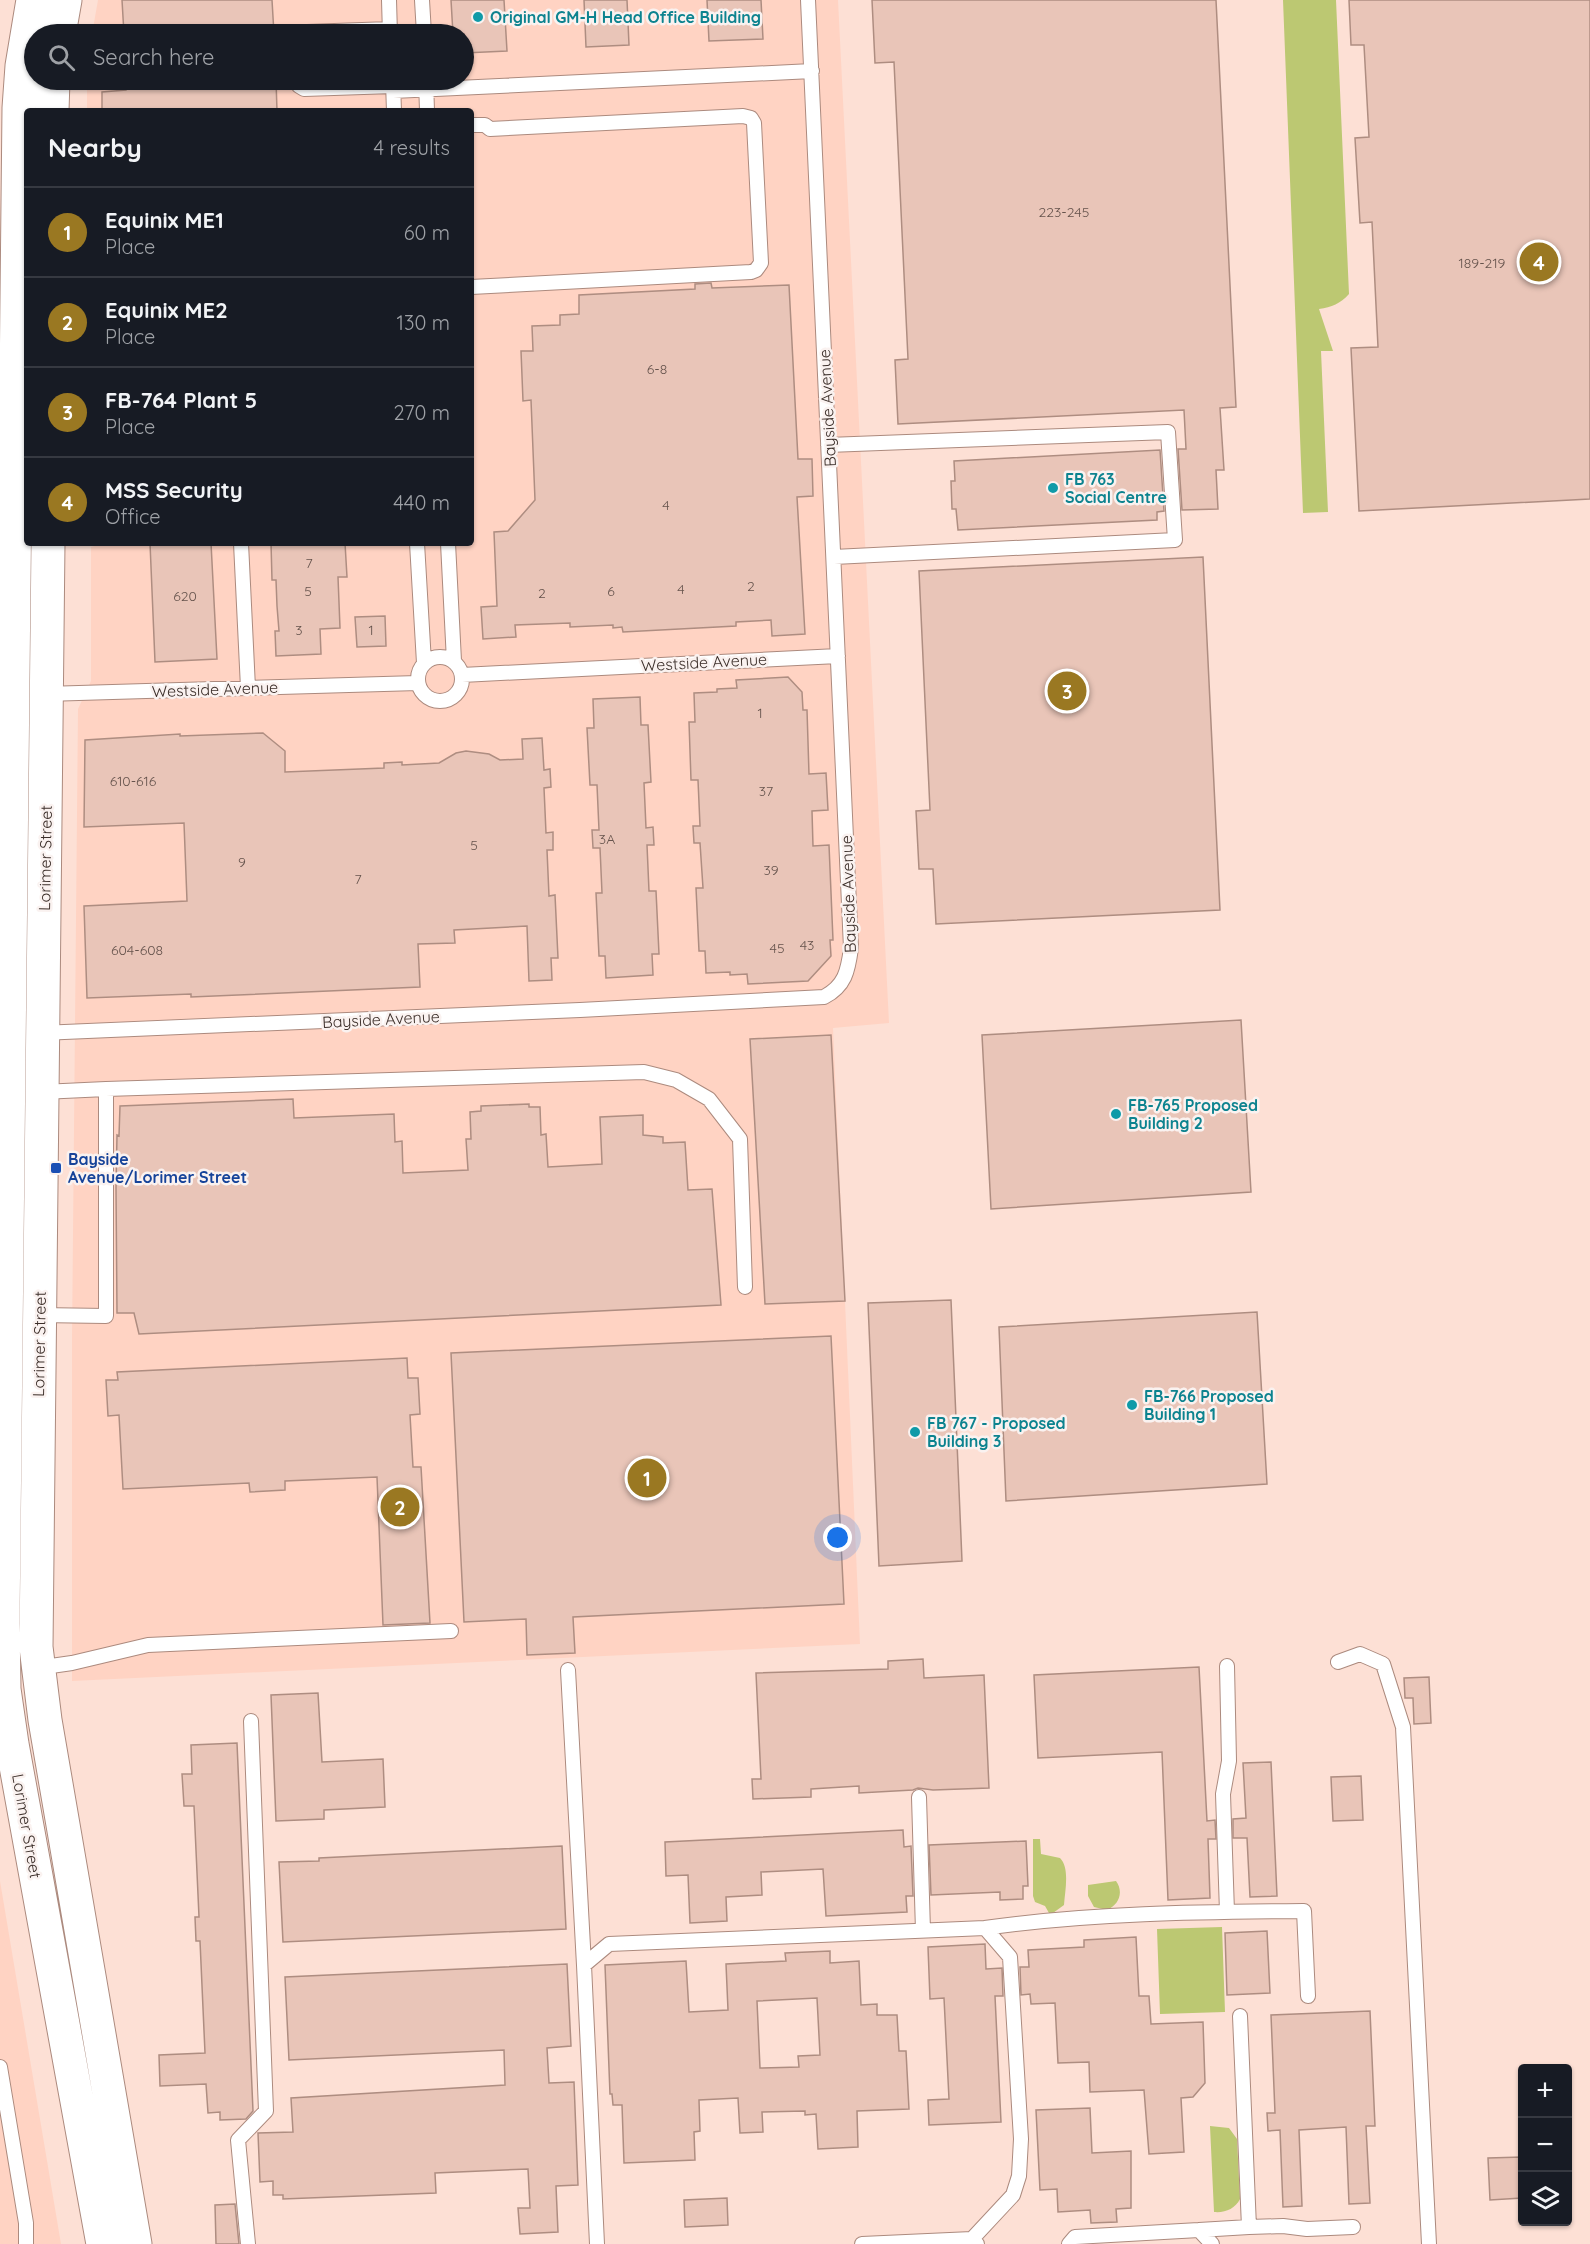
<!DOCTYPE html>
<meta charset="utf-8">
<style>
body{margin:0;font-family:Quicksand,sans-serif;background:#242831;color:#f1f3f6}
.controls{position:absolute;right:18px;bottom:18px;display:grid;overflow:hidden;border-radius:6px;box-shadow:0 2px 4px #0004}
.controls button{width:54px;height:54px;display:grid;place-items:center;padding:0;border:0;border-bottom:2px solid #363941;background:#171b24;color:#f1f3f6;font:30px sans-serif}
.you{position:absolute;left:838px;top:1538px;width:21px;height:21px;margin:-15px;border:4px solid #fff;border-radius:50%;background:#1a73e8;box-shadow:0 0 0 9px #1a73e833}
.badge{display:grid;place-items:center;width:39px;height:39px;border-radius:50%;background:#9a7822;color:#fff;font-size:20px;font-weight:700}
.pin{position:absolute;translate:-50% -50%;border:3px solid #fff;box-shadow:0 2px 6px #0006}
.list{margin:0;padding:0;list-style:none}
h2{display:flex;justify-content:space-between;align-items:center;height:78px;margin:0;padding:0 24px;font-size:26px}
h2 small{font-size:20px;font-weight:400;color:#9ea1a6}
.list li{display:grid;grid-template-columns:39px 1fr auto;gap:18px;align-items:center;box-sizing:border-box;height:90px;padding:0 24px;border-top:2px solid #363941}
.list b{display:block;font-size:22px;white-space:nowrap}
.list p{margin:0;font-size:20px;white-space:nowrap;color:#9ea1a6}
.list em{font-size:20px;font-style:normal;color:#9ea1a6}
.icon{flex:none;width:33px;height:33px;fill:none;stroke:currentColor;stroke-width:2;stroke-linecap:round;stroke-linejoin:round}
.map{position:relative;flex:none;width:1590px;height:2244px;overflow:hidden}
.search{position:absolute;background:#171b24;box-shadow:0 2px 4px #0004;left:24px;top:24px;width:450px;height:66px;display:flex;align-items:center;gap:15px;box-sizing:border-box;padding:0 21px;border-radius:33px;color:#9ea1a6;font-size:22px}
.panel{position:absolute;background:#171b24;box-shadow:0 2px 4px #0004;left:24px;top:108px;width:450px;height:438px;border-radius:6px}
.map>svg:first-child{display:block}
.built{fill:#ffd3c3}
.green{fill:#bcc872}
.building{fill:#e9c5b8;stroke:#ae8d81;stroke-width:1.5;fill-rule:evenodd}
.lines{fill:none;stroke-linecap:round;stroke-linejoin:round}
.lane-casing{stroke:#ac8a7e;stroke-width:16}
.secondary-casing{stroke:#ac8a7e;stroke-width:35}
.lane{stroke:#fff;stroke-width:14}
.secondary{stroke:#fff;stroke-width:33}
.culture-dot{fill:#0f9aa8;stroke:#faf2f0;stroke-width:2}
.transit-dot{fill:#1a4fb4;stroke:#faf2f0;stroke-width:2}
.labels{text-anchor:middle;stroke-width:5;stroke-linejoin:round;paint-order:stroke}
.number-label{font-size:14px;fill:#66544d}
.culture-label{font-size:16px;font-weight:bold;fill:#0d838f;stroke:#faf2f0;text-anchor:start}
.street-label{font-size:16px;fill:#3b2e29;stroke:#faf2f0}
.transit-label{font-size:16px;font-weight:bold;fill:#164399;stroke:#faf2f0;text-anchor:start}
</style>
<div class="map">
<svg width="1590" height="2244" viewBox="0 0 1590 2244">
<rect width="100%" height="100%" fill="#fde0d5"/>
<path class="built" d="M98 0H838L889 1023 833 1028 860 1644 72 1681V1339L78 709 91 681V547L99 545V543H471V111H87V80H464V34H92Z
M0 1881 61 2244H0Z"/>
<path class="green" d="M1283 0H1336L1349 294C1340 304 1332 307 1319 309L1333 351H1321L1328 512 1303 513Z
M1033 1839H1040L1041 1854 1060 1858C1070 1868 1065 1891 1064 1905L1053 1913H1049L1045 1906 1035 1902 1033 1896Z
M1116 1881C1124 1892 1119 1905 1107 1910L1094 1907 1088 1896V1885Z
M1222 1927 1225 2012 1160 2014 1157 1929Z
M1210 2126 1229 2128 1237 2139 1240 2199C1235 2209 1225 2213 1214 2212Z"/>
<path class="building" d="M122 0H272L274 34H124Z
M451 0H504L507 51 464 53V34H453Z
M584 0H627L629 45 586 47Z
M707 0H761L763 39 709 41Z
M872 0H1216L1236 407 1220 408 1224 470H1216L1218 509 1182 510 1178 449H1186L1184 410 898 424 895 360 908 359 894 62 875 63Z
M1349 0H1590V499L1359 511 1351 348 1378 347 1372 222 1360 223 1355 138 1369 137 1364 45H1351Z
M126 80H276L277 111H102V92L126 90Z
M711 283 712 288 789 285 798 459H812L813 496 797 497 805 634 772 636 771 620 736 622V626L623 632 622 627 613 628V625L570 627V623L515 625 516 637 483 639 481 607 497 606 494 532 508 531 535 500 531 400 523 401 521 351H533L532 326 560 325V315L579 314V295L695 289V284Z
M1160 450 1164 511 1157 512V520L958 530 956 509H952L951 481H955L954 461Z
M150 543H211L217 659 155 662Z
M271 543H345L347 577H338L340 628 320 629 321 654 276 656 275 631H279L277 606 276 580H272Z
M1203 557 1220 910 936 924 933 869H919L916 811 930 810 919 571Z
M385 616 386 646 357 647 355 617Z
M788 677 802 692 803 710H807L809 774 826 773 828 810 812 811 813 846 829 845 833 940H830L831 956 808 981 748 984 747 974 730 975V972L706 973 705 951H699L696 888H703L700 843H694L693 826H700L698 780H691L689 722H695L694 693 717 692V689L737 688 736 680Z
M640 697 641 725H648L651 782 644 783 646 828 653 827 654 845H647L649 891H656L659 954H652L653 975 606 978 605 956H599L596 893H602L600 848H593L592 830H599L597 785H590L587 728H594L593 699Z
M263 733 285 751V772L384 768V763L402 762V765L439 763 456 753 466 751 489 754 500 760 523 759 522 739 542 738 544 770 550 769 551 787 544 788 546 833 553 832V850H547L549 896 555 895 558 958H551L552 980 529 981 527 926 454 930 455 943 418 944 420 987 191 997V994L87 998 84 906 187 901 184 823 84 827 85 740 180 734V736Z
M1241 1020 1251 1192 991 1209 982 1035Z
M831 1035 845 1301 765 1304 750 1039Z
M293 1099 294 1118 394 1114 395 1142 402 1141 403 1173 468 1170 466 1139H471L470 1112 481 1111V1106L529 1104V1107H540L541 1135 546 1134 548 1167 602 1164 600 1117 643 1115V1135L663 1137V1143L685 1142 688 1190 712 1189 721 1305 139 1334 134 1313H117L116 1188 117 1135 119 1136 120 1106Z
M951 1300 962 1561 879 1566 868 1303Z
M1257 1312 1267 1484 1006 1501 999 1327Z
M831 1336 844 1604 573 1617 575 1653 527 1655 526 1619 464 1622 451 1353Z
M407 1358 408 1378H418L420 1414 410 1415 413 1467H421L430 1623 383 1625 377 1477 285 1481V1490L250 1492 249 1483 123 1489 119 1415 108 1416 106 1380H118L117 1372Z
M923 1659 924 1678 984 1675 989 1788 933 1790 918 1788 913 1790 859 1793V1786L811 1789V1797L753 1799 752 1779H761L756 1673 888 1669V1661Z
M1199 1667 1207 1821 1215 1820 1216 1839H1208L1210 1898 1168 1900 1162 1752 1038 1758 1034 1675Z
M1429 1677 1431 1723 1414 1724 1413 1698H1405L1404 1678Z
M318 1693 322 1762 383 1759 385 1807 324 1810V1819L276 1821 271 1695Z
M237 1743 253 2111 246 2119 220 2120V2112L208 2113 206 2084 160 2086 159 2055 205 2053 200 1941H196L195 1917H199L194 1806H184L182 1774H192L191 1745Z
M1271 1762 1277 1896 1250 1897 1247 1838H1233V1819L1246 1818 1243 1763Z
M1361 1776 1363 1820 1333 1821 1331 1777Z
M903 1830 904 1847 911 1846 913 1896H906L907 1912 826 1916 823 1869 761 1872 762 1895 726 1897 727 1921 690 1923 688 1875 666 1876 665 1842Z
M1026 1841 1028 1886H1023V1899L1000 1900V1892L931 1895 929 1845Z
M562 1846 566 1929 283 1942 279 1862 319 1861V1858Z
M1267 1931 1270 1993 1227 1995 1225 1933Z
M1136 1937 1139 1996H1149L1151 2024 1203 2022 1205 2083 1193 2097 1181 2098 1184 2152 1149 2154 1144 2090 1090 2092 1089 2062 1058 2063 1055 2003 1031 2004 1030 1994 1021 1995 1020 1967H1029L1028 1950 1084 1947V1940Z
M985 1944 986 1969 1002 1968 1003 1996H995L1001 2122 929 2125 928 2100 949 2099 944 1998 930 1999 928 1947Z
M830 1951V1963L859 1961 861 2005 877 2004V2015H897L899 2051H906L909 2109 857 2111 858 2147 818 2149 816 2114 805 2115V2111L762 2112 763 2132 740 2133 738 2098 699 2100 700 2131 694 2132 695 2160 624 2163 622 2105H613L612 2094H610L605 1965 686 1961 689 2012 728 2010 726 1964 786 1961 785 1953ZM817 1998 820 2055 798 2056 799 2067 760 2068 757 2001Z
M567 1964 571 2046 547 2048 549 2083 574 2082 578 2185 556 2186 558 2232 520 2234 518 2208H530L528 2169 435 2173 436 2193 283 2199V2195H273V2181L260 2182 258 2133 293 2132 291 2098 505 2085 504 2050 289 2060 285 1977Z
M1370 2011 1375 2126H1366L1370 2203 1349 2204 1346 2127 1299 2130 1302 2206 1283 2207 1280 2130 1268 2131 1267 2113H1275L1271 2015Z
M1090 2108 1092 2153 1131 2151V2208L1116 2209 1117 2222 1091 2223 1090 2210 1058 2212 1057 2189 1040 2190 1036 2110Z
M1522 2157V2198L1490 2200 1488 2158Z
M727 2198 728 2225 685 2227 684 2200Z
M235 2204 239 2244H216L215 2205Z"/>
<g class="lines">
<g class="lane-casing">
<path id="lane" d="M389 0 390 34
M422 0 424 34
M299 34 307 32 390 29
M299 80V86L304 89 393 86
M426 80 427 111
M393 83 394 111
M393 91 812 71
M471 125H485L490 129 743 116 751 118 754 123 761 263 756 270 751 272 471 287
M828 445 1168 432 1175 540 834 557
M241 543 248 688
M417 543 424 663
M448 543 454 661
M418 679a22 22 0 1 1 44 0a22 22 0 1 1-44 0Z
M462 675 838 656
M45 694 418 683
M41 1033 580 1010 824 997C845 986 848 971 851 948L808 0
M106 1089 644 1072 676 1080 709 1099 740 1139 745 1287
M39 1315 106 1316V1089L42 1092
M1338 1662 1360 1654 1383 1664 1403 1727 1429 2244
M1227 1666 1229 1761 1223 1794 1227 1912
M37 1668 72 1663 148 1645 451 1631
M568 1670 584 1965
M919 1797 923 1931
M985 1928C1090 1913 1198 1912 1304 1911L1308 1996
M0 2067 26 2223V2244
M1249 2227 1283 2226 1307 2229 1353 2227
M1199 2230 1249 2227 1240 2016
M248 2244 238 2140 266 2111 251 1721
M597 2244 584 1965 609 1944 985 1928 1010 1957 1021 2139 1019 2176 1013 2195 972 2239
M862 2244 972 2239 977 2244
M1069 2244 1075 2237 1199 2230 1212 2244"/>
</g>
<g class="secondary-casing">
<path id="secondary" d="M33 0 22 66 19 108 3 1624 4 1689 12 1744 103 2244
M59 34 65 0
M52 111 53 80
M48 543 36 1647 45 1720 135 2244"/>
</g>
<use href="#lane" class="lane"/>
<use href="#secondary" class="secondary"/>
</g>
<g class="culture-dot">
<circle cx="478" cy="17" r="6"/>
<circle cx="1053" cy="488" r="6"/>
<circle cx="1116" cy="1114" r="6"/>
<circle cx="1132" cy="1405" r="6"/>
<circle cx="915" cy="1432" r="6"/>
</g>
<rect class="transit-dot" x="50" y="1162" width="12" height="12" rx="3"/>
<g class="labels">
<g class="number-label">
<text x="1064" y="217">223-245</text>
<text x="1482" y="268">189-219</text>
<text x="657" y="374">6-8</text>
<text x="666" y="510">4</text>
<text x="309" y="568">7</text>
<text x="751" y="591">2</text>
<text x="681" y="594">4</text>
<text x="308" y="596">5</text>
<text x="611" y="596">6</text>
<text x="542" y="598">2</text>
<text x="185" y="601">620</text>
<text x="299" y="635">3</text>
<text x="371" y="635">1</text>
<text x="760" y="718">1</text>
<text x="133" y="786">610-616</text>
<text x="766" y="796">37</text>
<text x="607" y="844">3A</text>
<text x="474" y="850">5</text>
<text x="242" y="867">9</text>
<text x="771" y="875">39</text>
<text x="358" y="884">7</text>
<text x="807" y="950">43</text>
<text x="777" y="953">45</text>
<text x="137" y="955">604-608</text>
</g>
<g class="culture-label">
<text x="490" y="23">Original GM-H Head Office Building</text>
<text x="1065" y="485">FB 763<tspan x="1065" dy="18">Social Centre</tspan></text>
<text x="1128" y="1111">FB-765 Proposed<tspan x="1128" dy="18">Building 2</tspan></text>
<text x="1144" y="1402">FB-766 Proposed<tspan x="1144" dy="18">Building 1</tspan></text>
<text x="927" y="1429">FB 767 - Proposed<tspan x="927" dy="18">Building 3</tspan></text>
</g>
<g class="street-label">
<text transform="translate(827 408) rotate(-93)" y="6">Bayside Avenue</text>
<text transform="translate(704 662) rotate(-3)" y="6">Westside Avenue</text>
<text transform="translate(215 689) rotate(-2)" y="6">Westside Avenue</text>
<text transform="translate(45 858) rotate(-89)" y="6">Lorimer Street</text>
<text transform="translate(848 894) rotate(-92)" y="6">Bayside Avenue</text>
<text transform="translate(381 1019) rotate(-3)" y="6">Bayside Avenue</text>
<text transform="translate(39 1344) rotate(-89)" y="6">Lorimer Street</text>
<text transform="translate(27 1826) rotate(80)" y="6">Lorimer Street</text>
</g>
<g class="transit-label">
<text x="68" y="1165">Bayside<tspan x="68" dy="18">Avenue/Lorimer Street</tspan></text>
</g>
</g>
</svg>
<div class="controls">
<button>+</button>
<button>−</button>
<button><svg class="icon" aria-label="layers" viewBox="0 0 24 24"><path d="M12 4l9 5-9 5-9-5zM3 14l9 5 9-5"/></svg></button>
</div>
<div class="you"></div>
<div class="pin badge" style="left:647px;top:1478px">1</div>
<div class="pin badge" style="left:400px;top:1507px">2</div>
<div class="pin badge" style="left:1067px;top:691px">3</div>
<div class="pin badge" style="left:1539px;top:262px">4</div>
<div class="search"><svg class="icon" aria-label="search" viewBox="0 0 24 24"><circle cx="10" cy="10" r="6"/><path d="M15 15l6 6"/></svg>Search here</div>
<section class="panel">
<h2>Nearby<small>4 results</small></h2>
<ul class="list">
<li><span class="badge">1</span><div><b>Equinix ME1</b><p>Place</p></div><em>60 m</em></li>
<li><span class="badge">2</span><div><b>Equinix ME2</b><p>Place</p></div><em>130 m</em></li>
<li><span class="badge">3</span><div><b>FB-764 Plant 5</b><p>Place</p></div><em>270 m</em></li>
<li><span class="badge">4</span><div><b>MSS Security</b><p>Office</p></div><em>440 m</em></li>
</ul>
</section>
</div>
